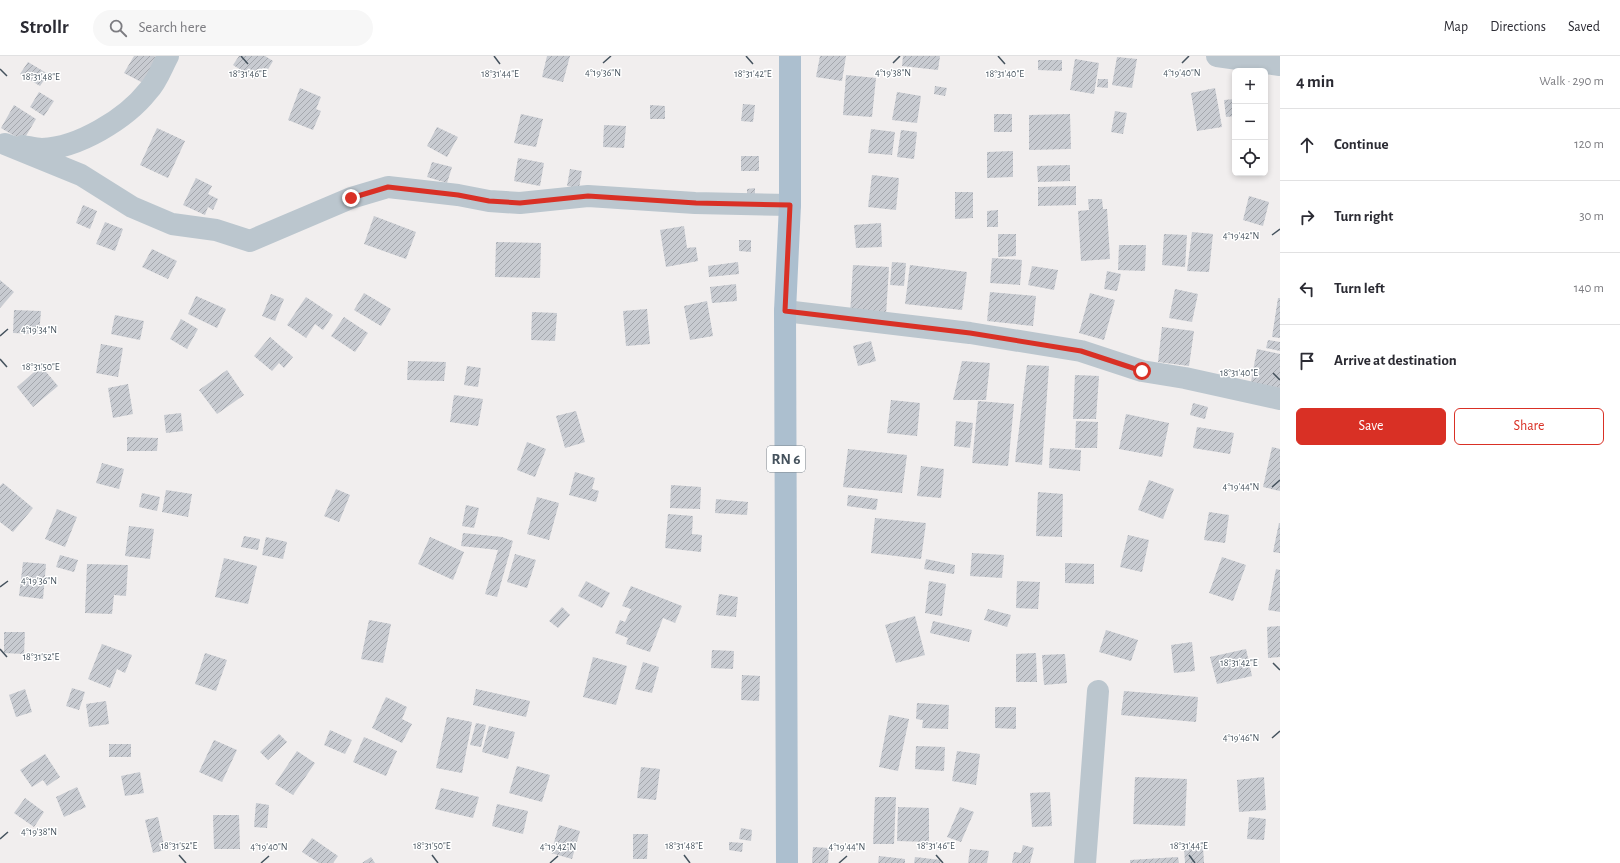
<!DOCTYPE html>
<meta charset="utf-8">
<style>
body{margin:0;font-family:"Alegreya Sans",sans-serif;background:#f7f7f7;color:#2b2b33}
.controls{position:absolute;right:12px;top:12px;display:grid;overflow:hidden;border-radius:6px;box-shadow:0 2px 6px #0003}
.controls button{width:36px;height:36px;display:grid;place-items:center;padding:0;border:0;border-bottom:1px solid #e1e1e2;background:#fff;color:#2b2b33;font:20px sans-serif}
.stop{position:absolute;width:12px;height:12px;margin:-9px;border:3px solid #d93025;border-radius:50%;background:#fff}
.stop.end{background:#d93025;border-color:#fff;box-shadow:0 1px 4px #0008}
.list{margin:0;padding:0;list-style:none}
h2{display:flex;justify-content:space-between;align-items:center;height:52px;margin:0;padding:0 16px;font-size:17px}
h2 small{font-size:13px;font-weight:400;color:#7c7c81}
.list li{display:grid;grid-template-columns:26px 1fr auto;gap:12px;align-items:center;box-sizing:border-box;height:72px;padding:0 16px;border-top:1px solid #e1e1e2}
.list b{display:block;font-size:15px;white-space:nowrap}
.list em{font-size:13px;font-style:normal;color:#7c7c81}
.actions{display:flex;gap:8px;padding:12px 16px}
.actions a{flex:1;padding:9px 0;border:1px solid #d93025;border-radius:6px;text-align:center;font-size:14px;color:#d93025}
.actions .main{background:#d93025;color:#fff}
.icon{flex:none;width:22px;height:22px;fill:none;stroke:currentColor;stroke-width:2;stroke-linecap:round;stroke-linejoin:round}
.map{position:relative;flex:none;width:1280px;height:807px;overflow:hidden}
header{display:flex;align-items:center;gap:24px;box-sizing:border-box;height:56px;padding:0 20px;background:#fff;border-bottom:1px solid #e1e1e2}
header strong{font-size:19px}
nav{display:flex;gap:22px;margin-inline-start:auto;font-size:14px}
.search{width:280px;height:36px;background:#f7f7f7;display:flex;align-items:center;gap:10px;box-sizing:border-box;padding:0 14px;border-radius:22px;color:#7c7c81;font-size:15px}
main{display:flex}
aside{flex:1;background:#fff}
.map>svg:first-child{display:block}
.building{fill:url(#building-hatch)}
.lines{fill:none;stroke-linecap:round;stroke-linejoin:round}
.street{stroke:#bbc6ce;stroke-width:22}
.primary{stroke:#acbfcf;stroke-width:22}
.route{stroke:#d93025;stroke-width:5}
.ticks{fill:none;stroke:#45525d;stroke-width:1.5}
.labels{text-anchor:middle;stroke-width:3;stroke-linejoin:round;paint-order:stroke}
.shield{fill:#fff;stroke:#7d868e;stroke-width:1}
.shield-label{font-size:15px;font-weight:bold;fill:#45525d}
.ticks-label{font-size:10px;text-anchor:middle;fill:#45525d;stroke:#fff;stroke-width:3;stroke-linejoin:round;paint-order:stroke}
</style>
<header>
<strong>Strollr</strong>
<div class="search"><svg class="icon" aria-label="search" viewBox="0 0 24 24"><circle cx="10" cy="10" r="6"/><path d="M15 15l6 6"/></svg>Search here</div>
<nav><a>Map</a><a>Directions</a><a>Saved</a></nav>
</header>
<main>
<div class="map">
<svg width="1280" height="807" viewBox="0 0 1280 807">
<defs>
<pattern id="building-hatch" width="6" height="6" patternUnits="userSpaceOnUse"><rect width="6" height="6" fill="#c8cbd1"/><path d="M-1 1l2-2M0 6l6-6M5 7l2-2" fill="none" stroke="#a4a7ad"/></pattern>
</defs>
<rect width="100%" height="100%" fill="#f1eeee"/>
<path class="building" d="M134 0H154L160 3 145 28 124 17Z
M239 0H265L273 5 267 15 263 12 255 23 233 9Z
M547 0H570L563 26 542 21Z
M820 0H846L842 25 816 21Z
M903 0H940L938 14 902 10Z
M1117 1 1137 3 1132 32 1112 29Z
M1075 3 1099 7 1094 38 1070 34Z
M1038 4H1062V15L1038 14Z
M28 6 48 18 40 30 20 18Z
M846 19 876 22 872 61 843 59Z
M1098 23H1108V32L1097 31Z
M935 30 947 32 945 40 934 38Z
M300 32 321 41 316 53 321 55 313 74 288 64Z
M1215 32 1222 71 1197 75 1191 37Z
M39 36 54 45 44 60 30 51Z
M897 36 921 40 917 67 892 64Z
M1235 43V60L1226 61 1224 44Z
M743 48 755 49 753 66 741 65Z
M14 49 36 63 23 85 1 72Z
M650 49 665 50V63H650Z
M1115 55 1127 57 1123 78 1111 76Z
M521 58 543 63 536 91 514 87Z
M994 58H1012V76H994Z
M1070 58 1071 93 1029 94V59Z
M604 69 626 70 624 92 603 91Z
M437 71 458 81 447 101 427 90Z
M157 72 185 85 168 122 140 109Z
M871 73 895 76 892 99 868 97Z
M901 74 917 76 914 103 897 101Z
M1013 95V121L987 122V96Z
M741 100H759V115H741Z
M518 102 544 107 540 130 514 125Z
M432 106 452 111 447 127 427 121Z
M1070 109V125L1038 126 1037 110Z
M570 113 582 115 579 132 567 130Z
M872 119 899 122 896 154 868 151Z
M196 122 212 130 208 138 218 143 213 154 208 151 205 159 183 149Z
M1076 130V149L1038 150V131Z
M755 132V147H747V133Z
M955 136H973V162L955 163Z
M1249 140 1269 146 1263 170 1243 164Z
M1088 143H1102L1103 153H1107L1110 203 1081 205 1078 155 1089 154Z
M83 149 97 155 90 173 76 167Z
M998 154V171H987V155Z
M374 160 416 176 406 203 364 188Z
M105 166 123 173 115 195 96 188Z
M881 167 882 191 856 192 854 169Z
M684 170 687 192 696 191 698 205 666 211 660 174Z
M1192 176 1213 178 1209 216 1187 215Z
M998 178H1016V200L998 201Z
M1164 178 1187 179 1185 211 1162 209Z
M739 184H751V196L739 195Z
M496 186 541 187 540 222 495 221Z
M1119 189H1146L1145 215 1118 214Z
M152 193 177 205 168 223 142 211Z
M992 202 1022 204 1020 229 990 227Z
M738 206 739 218 709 221 708 210Z
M892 206 906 207 904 230 890 229Z
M853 209 889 211 886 259 850 258Z
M910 209 967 216 962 254 905 248Z
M1032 210 1058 214 1054 234 1028 229Z
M1107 215 1121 218 1117 235 1104 233Z
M0 224 14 236 0 252Z
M736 228 737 245 712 247 710 231Z
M1175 233 1198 238 1192 266 1169 262Z
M990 236 1036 240 1033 270 987 265Z
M364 237 391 253 381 270 354 254Z
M1090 237 1115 244 1104 284 1079 277Z
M271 238 284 243 275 265 262 260Z
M196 240 226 253 217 272 188 258Z
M306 241 333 259 323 274 315 268 306 282 287 269Z
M1278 242H1280V282L1272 281Z
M707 245 713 280 690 284 684 250Z
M647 253 650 288 626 290 623 255Z
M14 254 41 255 39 278 13 277Z
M532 256 557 257 555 285 531 284Z
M115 259 144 265 140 284 111 278Z
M344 261 368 277 355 296 331 280Z
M181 263 198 273 187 293 170 283Z
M1162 271 1194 275 1189 310 1158 306Z
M270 281 293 301 284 312 279 307 272 315 254 300Z
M1268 284 1280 286V295L1266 292Z
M871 285 876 305 858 310 853 290Z
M101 288 123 292 118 321 96 317Z
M1257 293 1280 298V336L1250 331Z
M408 305 446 306 444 325 407 324Z
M962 305 990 307 986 344H953Z
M1027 309 1049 310 1042 409 1015 406Z
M41 310 58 330 33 351 17 331Z
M467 310 481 312 478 331 464 329Z
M227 314 244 339 217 358 199 334Z
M1075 319 1099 320 1096 363H1073Z
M128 328 133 358 113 362 108 332Z
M454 339 483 343 478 370 450 366Z
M891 344 920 347 917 380 887 377Z
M978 345 1014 348 1008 410 972 407Z
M1193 347 1208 351 1205 363 1190 359Z
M576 355 585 386 565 392 556 360Z
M181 357 183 375 166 377 164 359Z
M1126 358 1169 367 1162 401 1119 393Z
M956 365 973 367 970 392 954 390Z
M1076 365 1098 366 1097 392H1075Z
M1197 371 1234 377 1230 398 1193 392Z
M127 381 158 382 157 395H127Z
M527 386 546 393 535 421 517 414Z
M1272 391 1280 393V435L1263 431Z
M1050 392 1081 394 1080 415 1049 412Z
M848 393 907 399 902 437 843 431Z
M102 407 124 413 119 433 96 427Z
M921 410 944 413 941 442 917 440Z
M575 416 595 422 592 433 599 435 596 446 569 439Z
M1149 424 1174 433 1163 463 1138 454Z
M3 427 33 452 13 476 0 466V430Z
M671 429 701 431 700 453 670 452Z
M336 433 350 439 339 466 324 460Z
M166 434 192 438 188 461 162 456Z
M1038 436 1063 438 1062 481 1036 480Z
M142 437 160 441 157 455 139 451Z
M848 439 878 443 876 454 847 450Z
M537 441 559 447 549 484 527 478Z
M716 443 748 446 747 459 715 457Z
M466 449 479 452 474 472 462 470Z
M57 453 77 461 65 491 45 483Z
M1209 456 1229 459 1225 487 1204 484Z
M668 458 693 460 692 478 702 479 701 496 665 492Z
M875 462 926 467 921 503 871 497Z
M1279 467H1280V497L1273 496Z
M129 470 154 473 150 503 125 500Z
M463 477 502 481 513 485 497 541 485 538 498 494 461 490Z
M1128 479 1149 484 1142 516 1120 511Z
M244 480 260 483 258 494 241 491Z
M266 481 287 486 283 503 262 499Z
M430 481 464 496 453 524 418 508Z
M972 497 1004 499 1002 522 970 520Z
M515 498 536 504 527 532 507 526Z
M60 499 78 504 74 516 56 511Z
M1222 501 1246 509 1233 545 1209 537Z
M224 502 257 510 248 548 215 541Z
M926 503 955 509 954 518 924 513Z
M23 506 46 508 43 543 19 540Z
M1065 507 1094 508V528L1065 527Z
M87 508 128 509 126 540 114 539 112 558 85 557Z
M1276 513 1280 514V556L1268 554Z
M586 525 610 537 602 552 578 540Z
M929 525 946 528 942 560 925 557Z
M1017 525 1040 526 1038 553 1016 552Z
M631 530 682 550 675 567 663 562 650 596 626 588 628 582 615 577 620 564 625 566 631 553 622 550Z
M719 538 738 541 736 561 716 559Z
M562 551 570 559 558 572 549 565Z
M988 553 1011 559 1007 571 984 564Z
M915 560 925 599 896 607 885 569Z
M369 564 391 568 383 607 361 603Z
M933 565 972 574 969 586 930 577Z
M1280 570V601L1268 602 1267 571Z
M1106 574 1138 584 1131 605 1099 596Z
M4 576H25L24 598 4 597Z
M1192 586 1195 615 1174 617 1171 589Z
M102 588 132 599 125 617 117 613 110 632 88 623Z
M1246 593 1252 620 1217 628 1210 601Z
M712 594 734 595 733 613 711 612Z
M205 597 227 604 216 635 195 628Z
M1036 597 1037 626H1016V598Z
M1065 598 1067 627 1044 629 1042 599Z
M593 601 627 610 616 649 583 641Z
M643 606 659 611 652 637 635 633Z
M742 619 760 620 759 645 741 644Z
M72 632 85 636 79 654 66 650Z
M25 633 32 656 16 661 9 639Z
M476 633 530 645 526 661 473 649Z
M1124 635 1198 641 1196 666 1121 659Z
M386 641 407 651 402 663 412 668 402 687 372 672Z
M106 645 109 668 89 671 86 648Z
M917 647 949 649 948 673 922 672 923 664 916 663Z
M995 651H1016V673L995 672Z
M889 659 909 663 898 715 879 711Z
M447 661 472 666 462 717 436 712Z
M476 667 486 669 481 691 470 689Z
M489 670 515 676 508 703 482 696Z
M330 674 352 684 345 698 324 689Z
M279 678 287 686 268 704 260 696Z
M364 681 397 695 386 720 353 706Z
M214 684 237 694 222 726 199 716Z
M109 688H131V701H109Z
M916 690 945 691 944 715 915 713Z
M297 695 315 707 293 739 275 728Z
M957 695 980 698 976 729 952 725Z
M45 698 60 721 47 730 43 724 32 731 20 714Z
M517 710 550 719 542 746 509 737Z
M641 711 660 713 656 744 637 742Z
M140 716 144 737 125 740 121 720Z
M1135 721 1187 723 1185 770 1133 768Z
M1264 721 1266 754 1239 756 1237 724Z
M77 731 86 751 64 761 56 741Z
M441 732 479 741 473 762 435 753Z
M1050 736 1052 770 1032 771 1030 737Z
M875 741H896L894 788H873Z
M25 742 44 756 34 771 14 757Z
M256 747 269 749 267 772 254 771Z
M497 748 528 755 523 778 492 770Z
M898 751 929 752V786L897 785Z
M960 751 974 756 961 786 947 781Z
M213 759H239L240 793H214Z
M158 761 165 794 153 797 145 764Z
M1249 761 1266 763 1264 784 1247 783Z
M559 769 580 775 572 803 551 797Z
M741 772 752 774 751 785 739 783Z
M633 778H648L647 803H633Z
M312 782 338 800 333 807H319L302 796Z
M729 786 743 787 742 796 729 794Z
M1023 789 1034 792 1030 807H1012L1014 796 1021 797Z
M1203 790 1204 807H1185L1184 791Z
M813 791 829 792 828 807H812Z
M970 793 989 795 987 807H968Z
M879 800 905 803V807H878Z
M371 801 375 807H362Z
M915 801 941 804 940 807H914Z
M1178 801 1179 807H1130V804Z"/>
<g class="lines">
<path class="street" d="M1217 0 1280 9
M5 88 81 119 132 151 172 168 216 174 250 185 351 142 388 131 458 139 489 145 520 147 588 140 695 147 790 149
M23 90C29 91 36 93 42 93 78 92 126 63 148 35 157 26 162 11 168 0
M785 255 970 277 1081 295 1142 315 1185 322 1280 343
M1085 807 1098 635"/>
<path class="primary" d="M787 807 785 255 790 149V0"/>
</g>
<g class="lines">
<path class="route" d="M351 142 388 131 458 139 489 145 520 147 588 140 696 147 790 149 785 255 970 277 1081 295 1142 315"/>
</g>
<path class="ticks" d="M241 0 248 8M494 0 500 8M746 0 753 8M998 0 1005 8M603 7 611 0M893 7 900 0M1182 7 1189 0M0 13 7 20M1272 179 1280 173M0 280 8 273M0 303 7 311M1273 317 1280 324M1272 431 1280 424M0 531 8 525M0 593 7 601M1273 607 1280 614M1272 682 1280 675M0 783 8 776M179 799 186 807M432 799 438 807M684 799 690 807M936 799 943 807M1189 799 1195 807M261 807 269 800M550 807 558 800M839 807 847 800"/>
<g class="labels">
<rect class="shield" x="767" y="390" width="38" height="26" rx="3"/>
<g class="shield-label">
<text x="786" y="408">RN 6</text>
</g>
</g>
<g class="ticks-label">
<text x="603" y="20">4°19'36"N</text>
<text x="893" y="20">4°19'38"N</text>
<text x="1182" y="20">4°19'40"N</text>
<text x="248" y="21">18°31'46"E</text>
<text x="500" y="21">18°31'44"E</text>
<text x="753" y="21">18°31'42"E</text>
<text x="1005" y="21">18°31'40"E</text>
<text x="41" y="24">18°31'48"E</text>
<text x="1241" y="183">4°19'42"N</text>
<text x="39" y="277">4°19'34"N</text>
<text x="41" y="314">18°31'50"E</text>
<text x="1239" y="320">18°31'40"E</text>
<text x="1241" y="434">4°19'44"N</text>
<text x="39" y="528">4°19'36"N</text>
<text x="41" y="604">18°31'52"E</text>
<text x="1239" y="610">18°31'42"E</text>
<text x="1241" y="685">4°19'46"N</text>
<text x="39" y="779">4°19'38"N</text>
<text x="179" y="793">18°31'52"E</text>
<text x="432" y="793">18°31'50"E</text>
<text x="684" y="793">18°31'48"E</text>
<text x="936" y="793">18°31'46"E</text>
<text x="1189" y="793">18°31'44"E</text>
<text x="269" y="794">4°19'40"N</text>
<text x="558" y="794">4°19'42"N</text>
<text x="847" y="794">4°19'44"N</text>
</g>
</svg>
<div class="controls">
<button>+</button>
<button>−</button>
<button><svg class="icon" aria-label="locate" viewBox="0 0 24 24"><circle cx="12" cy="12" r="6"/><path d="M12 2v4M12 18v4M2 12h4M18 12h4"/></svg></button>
</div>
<div class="stop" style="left:1142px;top:315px"></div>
<div class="stop end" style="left:351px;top:142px"></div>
</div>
<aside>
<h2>4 min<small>Walk · 290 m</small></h2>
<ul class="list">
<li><svg class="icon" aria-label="ahead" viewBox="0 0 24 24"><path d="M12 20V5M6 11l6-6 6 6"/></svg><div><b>Continue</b></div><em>120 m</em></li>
<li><svg class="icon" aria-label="right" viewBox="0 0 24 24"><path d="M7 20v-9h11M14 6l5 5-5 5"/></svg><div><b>Turn right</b></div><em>30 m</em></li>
<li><svg class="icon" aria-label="left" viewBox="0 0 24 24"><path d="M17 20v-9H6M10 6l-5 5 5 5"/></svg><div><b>Turn left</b></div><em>140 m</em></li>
<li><svg class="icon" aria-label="arrive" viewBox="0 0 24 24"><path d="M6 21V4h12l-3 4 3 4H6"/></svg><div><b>Arrive at destination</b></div></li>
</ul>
<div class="actions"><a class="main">Save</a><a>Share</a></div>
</aside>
</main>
